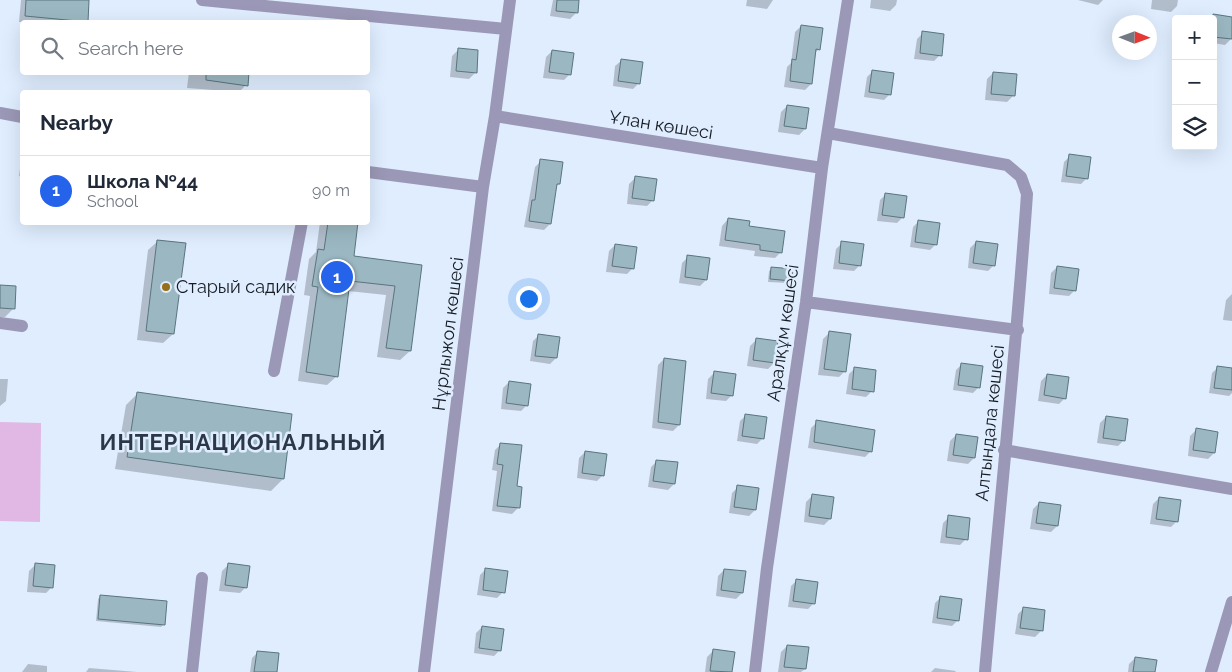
<!DOCTYPE html>
<meta charset="utf-8">
<style>
body{margin:0;font-family:Raleway,sans-serif;background:#f2f2f3;color:#1f2937}
.controls{position:absolute;right:15px;top:15px;display:grid;overflow:hidden;border-radius:5px;box-shadow:0 5px 20px #0002}
.controls button{width:45px;height:45px;display:grid;place-items:center;padding:0;border:0;border-bottom:1px solid #e0e1e3;background:#fff;color:#1f2937;font:25px sans-serif}
.compass{position:absolute;left:1112px;top:15px;width:45px;height:45px;border-radius:50%;background:#fff;box-shadow:0 5px 20px #0002;rotate:91deg}
.you{position:absolute;left:528px;top:298px;width:18px;height:18px;margin:-12px;border:4px solid #fff;border-radius:50%;background:#1a73e8;box-shadow:0 0 0 8px #1a73e833}
.badge{display:grid;place-items:center;width:32px;height:32px;border-radius:50%;background:#2563eb;color:#fff;font-size:16px;font-weight:700}
.pin{position:absolute;translate:-50% -50%;border:2px solid #fff;box-shadow:0 1px 5px #0006}
.list{margin:0;padding:0;list-style:none}
h2{display:flex;justify-content:space-between;align-items:center;height:65px;margin:0;padding:0 20px;font-size:21px}
h2 small{font-size:16px;font-weight:400;color:#747a83}
.list li{display:grid;grid-template-columns:32px 1fr auto;gap:15px;align-items:center;box-sizing:border-box;height:70px;padding:0 20px;border-top:1px solid #e0e1e3}
.list b{display:block;font-size:19px;white-space:nowrap}
.list p{margin:0;font-size:16px;white-space:nowrap;color:#747a83}
.list em{font-size:16px;font-style:normal;color:#747a83}
.icon{flex:none;width:28px;height:28px;fill:none;stroke:currentColor;stroke-width:2;stroke-linecap:round;stroke-linejoin:round}
.map{position:relative;flex:none;width:1232px;height:672px;overflow:hidden}
.search{position:absolute;background:#fff;box-shadow:0 5px 20px #0002;left:20px;top:20px;width:350px;height:55px;display:flex;align-items:center;gap:12px;box-sizing:border-box;padding:0 18px;border-radius:5px;color:#747a83;font-size:19px}
.panel{position:absolute;background:#fff;box-shadow:0 5px 20px #0002;left:20px;top:90px;width:350px;height:135px;border-radius:5px}
.map>svg:first-child{display:block}
.green{fill:#e0b8e3}
.shadow{fill:#0003}
.building{fill:#9bb8c2;stroke:#59757e}
.lines{fill:none;stroke-linecap:round;stroke-linejoin:round}
.minor{stroke:#9a98b6;stroke-width:12}
.poi-dot{fill:#966f1a;stroke:#dfedfe;stroke-width:2}
.labels{text-anchor:middle;stroke-width:5;stroke-linejoin:round;paint-order:stroke}
.street-label{font-size:18px;fill:#151b22;stroke:#dfedfe}
.poi-label{font-size:18px;fill:#151b22;stroke:#dfedfe;text-anchor:start}
.district-label{font-size:22px;font-weight:bold;letter-spacing:1px;fill:#2b3849;stroke:#dfedfe}
</style>
<div class="map">
<svg width="1232" height="672" viewBox="0 0 1232 672">
<rect width="100%" height="100%" fill="#dfedfe"/>
<path class="green" d="M0 422 41 423 40 522 0 521Z"/>
<path class="shadow" d="M21 0H88L86 21 19 22Z
M553 0H578L576 13 570 19 550 16Z
M747 0H773L767 9 746 6Z
M871 0H897L896 5 890 11 870 8Z
M1078 0H1103L1098 5Z
M1152 0H1178L1177 6 1171 12 1151 9Z
M1214 16 1232 18 1231 39 1225 45 1213 43V19H1211Z
M801 26 819 49 815 53 811 84 805 90 784 87 787 67 791 63 795 32Z
M923 33 940 55 934 61 914 59 917 39Z
M458 50 475 73 469 79 450 77 452 56Z
M552 51 570 74 564 80 543 78 546 57Z
M622 60 639 83 633 89 613 86 615 66Z
M873 71 890 94 884 100 864 97 867 77Z
M189 72H248L246 85 239 92 187 88Z
M993 73 1015 75 1013 96 1007 102 985 100 987 79Z
M787 106 805 129 799 135 778 132 781 112Z
M22 154V177L19 176Z
M1070 156 1087 178 1081 184 1061 182 1064 162Z
M541 161 559 184 555 187 550 224 544 230 524 227 535 167Z
M635 178 653 200 647 206 627 204 629 184Z
M886 194 903 217 897 223 877 221 880 200Z
M728 219 748 227 781 252 775 258 754 256 755 251 719 246 722 226Z
M919 221 936 244 930 250 910 247 913 227Z
M320 222H357L352 257 420 266 410 351 400 360 377 357 386 295 348 291 337 376 327 385 298 381 310 296 304 295 309 259 316 252Z
M158 241 173 334 163 343 137 340 148 250Z
M976 242 994 265 988 271 968 268 970 248Z
M842 243 860 265 854 271 833 269 836 249Z
M615 245 633 268 627 274 606 272 609 251Z
M688 257 706 280 700 286 679 283 682 263Z
M1057 267 1075 290 1069 296 1049 294 1051 273Z
M772 269 791 281 788 283 768 282 769 271Z
M0 286 13 309 5 317H0Z
M1232 294V321L1223 320 1226 300Z
M829 333 845 371 839 377 818 375 823 339Z
M539 335 556 358 550 364 530 361 533 341Z
M756 340 774 363 768 369 747 366 750 346Z
M664 359 685 362 679 425 673 431 652 428 658 365Z
M962 364 979 387 973 393 953 390 956 370Z
M1218 367 1232 369V393L1229 396 1209 393 1212 373Z
M855 368 872 391 866 397 846 394 849 374Z
M714 373 732 395 726 401 706 399 708 379Z
M1047 375 1065 398 1059 404 1038 401 1041 381Z
M0 379H8L6 401 0 406Z
M509 382 527 405 521 411 501 409 503 388Z
M138 393 283 479 271 491 115 469 126 405Z
M746 415 763 438 757 444 737 441 740 421Z
M1106 417 1124 440 1118 446 1097 443 1100 423Z
M817 422 871 451 865 457 808 448 811 428Z
M1196 430 1214 453 1208 459 1188 456 1190 436Z
M956 435 974 458 968 464 947 461 950 441Z
M501 444 515 487 521 488 518 508 512 514 492 511 497 471 492 470 495 450Z
M585 452 603 475 597 481 577 478 579 458Z
M657 461 674 484 668 490 648 487 651 467Z
M738 487 755 510 749 516 729 513 732 493Z
M812 496 830 519 824 525 804 522 806 502Z
M1159 498 1177 521 1171 527 1150 524 1153 504Z
M1039 503 1057 526 1051 532 1030 529 1033 509Z
M949 517 966 539 960 545 940 543 943 523Z
M35 565 52 587 46 593 27 592 29 571Z
M228 565 246 587 240 593 219 591 222 571Z
M486 569 503 592 497 598 477 595 480 575Z
M724 570 742 593 736 599 716 596 718 576Z
M797 580 814 603 808 609 788 607 791 586Z
M100 597 164 624 161 627 96 621 98 599Z
M941 597 958 620 952 626 932 623 935 603Z
M1024 608 1044 611 1041 631 1035 637 1015 634 1018 614Z
M482 627 500 650 494 656 474 653 476 633Z
M787 646 805 669 801 672H778L781 652Z
M713 651 733 653 731 672H705L707 657Z
M258 652 276 672H250L252 658Z
M1135 658 1154 672H1128L1129 664Z
M28 664 47 666V672H22Z
M89 668 137 672H86Z
M935 668 956 671 955 672H931Z"/>
<path class="building" d="M26 0H89L88 22 25 16Z
M557 0H579L578 13 556 11Z
M1213 14 1232 17V39L1213 37Z
M801 25 823 28 820 50 816 49 812 84 790 81 792 59 796 60Z
M922 31 944 34 942 56 920 53Z
M458 48 478 50 477 73 456 71Z
M552 50 574 53 571 75 549 72Z
M621 59 643 62 640 84 618 81Z
M872 70 894 73 891 95 869 92Z
M206 72H249L248 86 206 80Z
M993 72 1017 74 1015 96 991 94Z
M787 105 809 108 806 129 784 126Z
M1069 154 1091 157 1088 179 1066 176Z
M540 159 563 162 560 184H557L551 224 529 221 532 200H535Z
M635 176 657 179 654 201 632 198Z
M885 193 907 196 904 218 882 215Z
M728 218 750 221 749 226 785 231 782 253 760 250V245L725 240Z
M918 220 940 223 937 245 915 242Z
M328 222H358L354 256 422 265 411 351 386 348 395 286 350 281 338 377 306 372 318 287 312 286 318 249 324 250Z
M157 240 186 243 174 334 146 331Z
M841 241 864 244 861 266 839 263Z
M976 241 998 244 995 266 973 263Z
M615 244 637 247 634 269 612 266Z
M687 255 710 258 707 280 685 277Z
M1057 266 1079 269 1076 291 1054 288Z
M771 267 793 269 792 281 770 279Z
M0 285 16 286 15 309 0 308Z
M829 331 851 334 846 372 824 369Z
M538 334 560 337 557 358 535 356Z
M756 338 778 341 775 363 753 360Z
M664 358 686 361 680 425 658 422Z
M961 363 983 366 980 388 958 385Z
M1217 366 1232 368V390L1214 388Z
M854 367 876 370 874 392 852 389Z
M714 371 736 374 733 396 711 393Z
M1047 374 1069 377 1066 399 1044 395Z
M509 381 531 384 528 406 506 403Z
M137 392 292 414 284 479 127 457Z
M745 414 767 417 764 439 742 436Z
M1106 416 1128 419 1125 441 1103 438Z
M816 420 875 430 872 452 814 442Z
M1196 428 1218 432 1215 453 1193 450Z
M956 434 978 437 975 458 953 455Z
M500 443 522 445 517 486 522 487 520 508 497 506 503 465 497 464Z
M585 451 607 454 604 476 582 473Z
M656 460 678 462 675 484 653 481Z
M737 485 759 488 756 510 734 507Z
M812 494 834 497 831 519 809 516Z
M1159 497 1181 500 1178 522 1156 519Z
M1039 502 1061 505 1058 526 1036 523Z
M948 515 970 518 968 540 946 537Z
M35 563 55 565 53 588 33 586Z
M228 563 250 566 247 588 225 585Z
M485 568 508 571 505 593 483 590Z
M724 569 746 571 743 593 721 590Z
M796 579 818 582 815 604 793 601Z
M100 595 167 601 165 625 98 619Z
M940 596 962 599 959 621 937 618Z
M1023 607 1045 610 1043 631 1020 628Z
M482 626 504 629 501 651 479 648Z
M787 645 809 647 806 669 784 667Z
M713 649 735 652 732 672 710 671Z
M257 651 279 653 277 672H254Z
M1135 657 1157 660 1155 672H1133Z"/>
<g class="lines">
<path class="minor" d="M202 0 506 29
M0 113 22 117
M495 116 822 168
M828 133 1007 165 1021 177 1027 194C1016 354 999 513 985 672
M368 172 483 187
M806 302 1018 330
M0 323 22 326
M274 371 302 222
M1004 450 1232 489
M192 672 202 578
M424 672 483 187 495 116 510 0
M755 672 767 568 806 302 822 168 848 0
M1211 672 1232 602"/>
</g>
<circle class="poi-dot" cx="166" cy="287" r="5"/>
<g class="labels">
<g class="street-label">
<text transform="translate(661 125) rotate(9)" y="6">Ұлан көшесі</text>
<text transform="translate(783 333) rotate(-82)" y="6">Аралқұм көшесі</text>
<text transform="translate(448 334) rotate(-83)" y="6">Нұрлыжол көшесі</text>
<text transform="translate(990 423) rotate(-84)" y="6">Алтындала көшесі</text>
</g>
<g class="poi-label">
<text x="176" y="293">Старый садик</text>
</g>
<g class="district-label">
<text x="243" y="450">ИНТЕРНАЦИОНАЛЬНЫЙ</text>
</g>
</g>
</svg>
<div class="controls">
<button>+</button>
<button>−</button>
<button><svg class="icon" aria-label="layers" viewBox="0 0 24 24"><path d="M12 4l9 5-9 5-9-5zM3 14l9 5 9-5"/></svg></button>
</div>
<svg class="compass" viewBox="-18 -18 36 36"><path d="M0-13l5 13h-10z" fill="#e53935"/><path d="M0 13l5-13h-10z" fill="#747a83"/></svg>
<div class="you"></div>
<div class="pin badge" style="left:337px;top:277px">1</div>
<div class="search"><svg class="icon" aria-label="search" viewBox="0 0 24 24"><circle cx="10" cy="10" r="6"/><path d="M15 15l6 6"/></svg>Search here</div>
<section class="panel">
<h2>Nearby<small></small></h2>
<ul class="list">
<li><span class="badge">1</span><div><b>Школа №44</b><p>School</p></div><em>90 m</em></li>
</ul>
</section>
</div>
